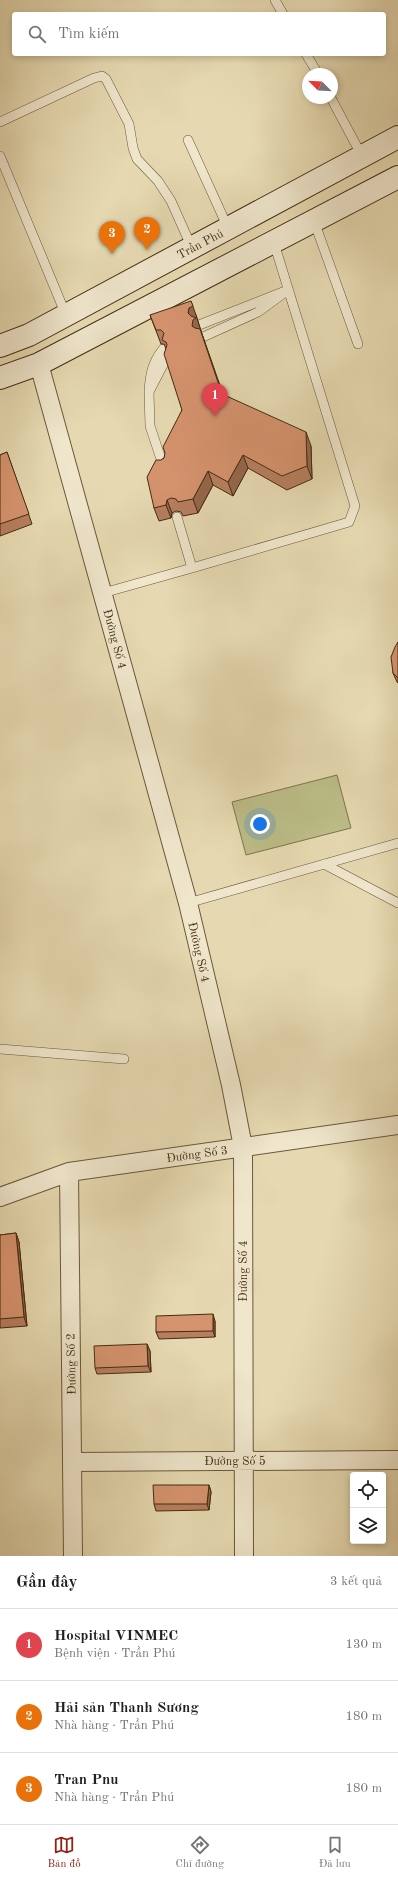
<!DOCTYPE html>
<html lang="vi">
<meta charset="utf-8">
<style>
body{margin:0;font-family:"Old Standard TT",serif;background:#f2f2f2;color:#202124}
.controls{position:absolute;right:12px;bottom:12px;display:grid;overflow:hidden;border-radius:4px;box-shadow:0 2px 6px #0003}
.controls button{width:36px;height:36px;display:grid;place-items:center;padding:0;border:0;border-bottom:1px solid #e0e0e0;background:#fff;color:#202124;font:20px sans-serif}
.compass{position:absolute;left:302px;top:68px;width:36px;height:36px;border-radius:50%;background:#fff;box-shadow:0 2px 6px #0003;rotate:294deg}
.you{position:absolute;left:260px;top:824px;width:14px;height:14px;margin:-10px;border:3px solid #fff;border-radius:50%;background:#1a73e8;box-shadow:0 0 0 6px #1a73e833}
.badge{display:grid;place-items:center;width:26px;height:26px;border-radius:50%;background:#8f2418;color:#fff;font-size:13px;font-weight:700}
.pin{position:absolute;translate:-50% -33px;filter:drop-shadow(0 1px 2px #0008)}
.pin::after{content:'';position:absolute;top:21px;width:14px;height:12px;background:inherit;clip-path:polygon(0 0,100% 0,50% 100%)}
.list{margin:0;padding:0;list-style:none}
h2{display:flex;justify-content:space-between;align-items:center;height:52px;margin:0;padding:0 16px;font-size:17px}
h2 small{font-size:13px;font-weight:400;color:#757577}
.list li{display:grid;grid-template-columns:26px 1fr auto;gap:12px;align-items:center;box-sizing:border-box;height:72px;padding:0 16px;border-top:1px solid #e0e0e0}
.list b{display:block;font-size:15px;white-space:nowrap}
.list p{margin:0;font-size:13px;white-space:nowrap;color:#757577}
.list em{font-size:13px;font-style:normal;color:#757577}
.icon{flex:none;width:22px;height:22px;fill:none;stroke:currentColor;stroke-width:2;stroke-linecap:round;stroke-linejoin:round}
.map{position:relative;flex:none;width:398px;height:1556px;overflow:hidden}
.search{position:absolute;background:#fff;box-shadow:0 2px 6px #0003;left:12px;right:12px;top:12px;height:44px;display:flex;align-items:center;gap:10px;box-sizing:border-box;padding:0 14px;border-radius:4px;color:#757577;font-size:15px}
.sheet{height:268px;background:#fff}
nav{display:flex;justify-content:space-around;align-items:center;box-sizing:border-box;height:56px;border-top:1px solid #e0e0e0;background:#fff;font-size:11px;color:#757577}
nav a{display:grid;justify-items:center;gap:2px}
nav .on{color:#8f2418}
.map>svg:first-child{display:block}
.green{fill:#bcbd87;stroke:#80744c}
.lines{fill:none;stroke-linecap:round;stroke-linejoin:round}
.service-casing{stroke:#6c5739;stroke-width:10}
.minor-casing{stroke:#6c5739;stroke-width:20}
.secondary-casing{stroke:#432c11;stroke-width:24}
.service{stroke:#efe6cc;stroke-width:9}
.minor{stroke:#efe6cc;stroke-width:18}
.secondary{stroke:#efe6cc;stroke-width:22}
.wall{fill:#b77e5f;stroke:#432c11}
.shaded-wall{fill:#95674d;stroke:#432c11}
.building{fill:#d5936e;stroke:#432c11}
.labels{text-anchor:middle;stroke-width:3.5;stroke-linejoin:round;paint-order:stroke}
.street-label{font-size:12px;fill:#432c11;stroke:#efe6cc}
</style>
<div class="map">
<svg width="398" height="1556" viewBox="0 0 398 1556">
<rect width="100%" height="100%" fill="#e6d9b1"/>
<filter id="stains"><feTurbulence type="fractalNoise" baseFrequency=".005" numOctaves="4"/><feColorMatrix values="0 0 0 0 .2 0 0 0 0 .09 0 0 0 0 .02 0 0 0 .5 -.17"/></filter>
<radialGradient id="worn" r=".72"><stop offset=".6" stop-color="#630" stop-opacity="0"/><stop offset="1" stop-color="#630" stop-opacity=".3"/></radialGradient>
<path class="green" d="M337 775 351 828 246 855 232 802Z"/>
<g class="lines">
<g class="service-casing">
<path id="service" d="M275 0 283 14
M306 54 318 74
M331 98 362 156
M0 122 94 78 102 76 106 79 129 124 133 148 137 159 158 181 171 201 192 248
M188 140 228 228
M0 156 66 315
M314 221 358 344
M199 325 288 290 258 312 203 337
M163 349C152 363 150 375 149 392L166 359
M149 392 150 426 164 468
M192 568 349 522 355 506 274 243
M103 593 192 568 177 517
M324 864 398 903
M188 903 398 843
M0 1049 124 1059"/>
</g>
<g class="minor-casing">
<path id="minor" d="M39 364 188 903 231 1085 243 1147 244 1556
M69 1172 73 1556
M0 1197 69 1172 398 1125
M72 1462 398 1460"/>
</g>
<g class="secondary-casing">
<path id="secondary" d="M0 346 29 335 398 137
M0 378 39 364 398 177"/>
</g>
<use href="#service" class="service"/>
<use href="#minor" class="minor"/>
<use href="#secondary" class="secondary"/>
</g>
<path class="wall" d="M150 315H196L201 331 223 394 311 446 312 479 287 490 248 468 233 496 213 485 198 513 183 516 181 512 176 511 172 513 171 518 159 521 154 508 161 460 164 458 182 410 166 349 164 344H161Z
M7 452 32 524 0 536V455Z
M398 642V683L397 682 393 673Z
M16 1233 19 1242 27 1326 0 1328V1235Z
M215 1321V1337L159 1339 156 1332Z
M147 1344 150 1351 151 1372 97 1374 95 1368Z
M209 1485 211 1492 209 1510 156 1511 154 1504Z"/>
<path class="shaded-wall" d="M191 301 196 315 201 331 227 408 198 334 192 326 188 313Z
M306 432 311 446 312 479 307 466Z
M243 455 248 468 233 496 228 482Z
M208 471 213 485 198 513 193 499Z
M167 500 172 513 171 518 166 505Z
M16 1233 19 1242 27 1326 24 1317Z
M213 1314 215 1321V1337L213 1331Z
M147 1344 150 1351 151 1372 148 1366Z
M209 1485 211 1492 209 1510 207 1504Z"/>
<path class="building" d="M191 301 193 306 189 308 188 313 191 316 196 318 193 320 192 326 195 328 200 329 222 394 306 432 307 466 282 476 243 455 228 482 208 471 193 499 178 502 176 499 171 498 167 500 166 505 154 508 147 477 156 460H161L164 458 165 453 163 447 182 410 164 354 167 345 166 342 162 340 164 333 161 330H156L150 315Z
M7 452 29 514 0 524V455Z
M398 642V678L393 673 391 657 395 647Z
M16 1233 24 1317 0 1319V1235Z
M213 1314V1331L156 1332V1316Z
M147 1344 148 1366 95 1368 94 1346Z
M153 1485H209L207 1504H154Z"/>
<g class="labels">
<g class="street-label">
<text transform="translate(200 244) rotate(-28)" y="4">Trần Phú</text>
<text transform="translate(115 639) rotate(75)" y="4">Đường Số 4</text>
<text transform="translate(199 952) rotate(77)" y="4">Đường Số 4</text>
<text transform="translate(197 1154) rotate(-8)" y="4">Đường Số 3</text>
<text transform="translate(243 1271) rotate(-90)" y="4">Đường Số 4</text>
<text transform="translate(71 1364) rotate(-91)" y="4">Đường Số 2</text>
<text x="235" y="1465">Đường Số 5</text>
</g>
</g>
<rect width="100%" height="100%" filter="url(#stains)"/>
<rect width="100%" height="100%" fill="url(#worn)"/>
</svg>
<div class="controls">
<button><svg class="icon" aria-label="locate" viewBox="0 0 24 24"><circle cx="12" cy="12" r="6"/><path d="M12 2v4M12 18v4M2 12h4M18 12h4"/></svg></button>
<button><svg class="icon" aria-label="layers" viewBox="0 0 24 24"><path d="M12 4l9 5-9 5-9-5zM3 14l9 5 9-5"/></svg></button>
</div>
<svg class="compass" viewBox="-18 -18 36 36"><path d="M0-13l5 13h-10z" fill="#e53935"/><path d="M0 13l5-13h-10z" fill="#757577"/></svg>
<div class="you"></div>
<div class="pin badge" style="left:215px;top:416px;background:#e0444e">1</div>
<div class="pin badge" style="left:147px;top:250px;background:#e8710a">2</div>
<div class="pin badge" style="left:112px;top:254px;background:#e8710a">3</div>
<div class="search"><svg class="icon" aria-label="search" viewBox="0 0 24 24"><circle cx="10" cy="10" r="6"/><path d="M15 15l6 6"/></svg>Tìm kiếm</div>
</div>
<section class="sheet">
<h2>Gần đây<small>3 kết quả</small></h2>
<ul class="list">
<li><span class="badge" style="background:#e0444e">1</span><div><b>Hospital VINMEC</b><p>Bệnh viện · Trần Phú</p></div><em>130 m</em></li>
<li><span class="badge" style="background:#e8710a">2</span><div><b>Hải sản Thanh Sương</b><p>Nhà hàng · Trần Phú</p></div><em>180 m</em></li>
<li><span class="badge" style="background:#e8710a">3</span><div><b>Tran Pnu</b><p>Nhà hàng · Trần Phú</p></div><em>180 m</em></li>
</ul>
</section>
<nav>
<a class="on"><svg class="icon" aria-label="map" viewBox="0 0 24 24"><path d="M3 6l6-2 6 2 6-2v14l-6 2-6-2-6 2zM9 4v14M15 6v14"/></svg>Bản đồ</a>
<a><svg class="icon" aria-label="directions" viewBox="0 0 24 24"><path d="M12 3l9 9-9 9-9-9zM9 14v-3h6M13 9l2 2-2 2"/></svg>Chỉ đường</a>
<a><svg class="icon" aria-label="saved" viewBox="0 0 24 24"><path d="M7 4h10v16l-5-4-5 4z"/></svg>Đã lưu</a>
</nav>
